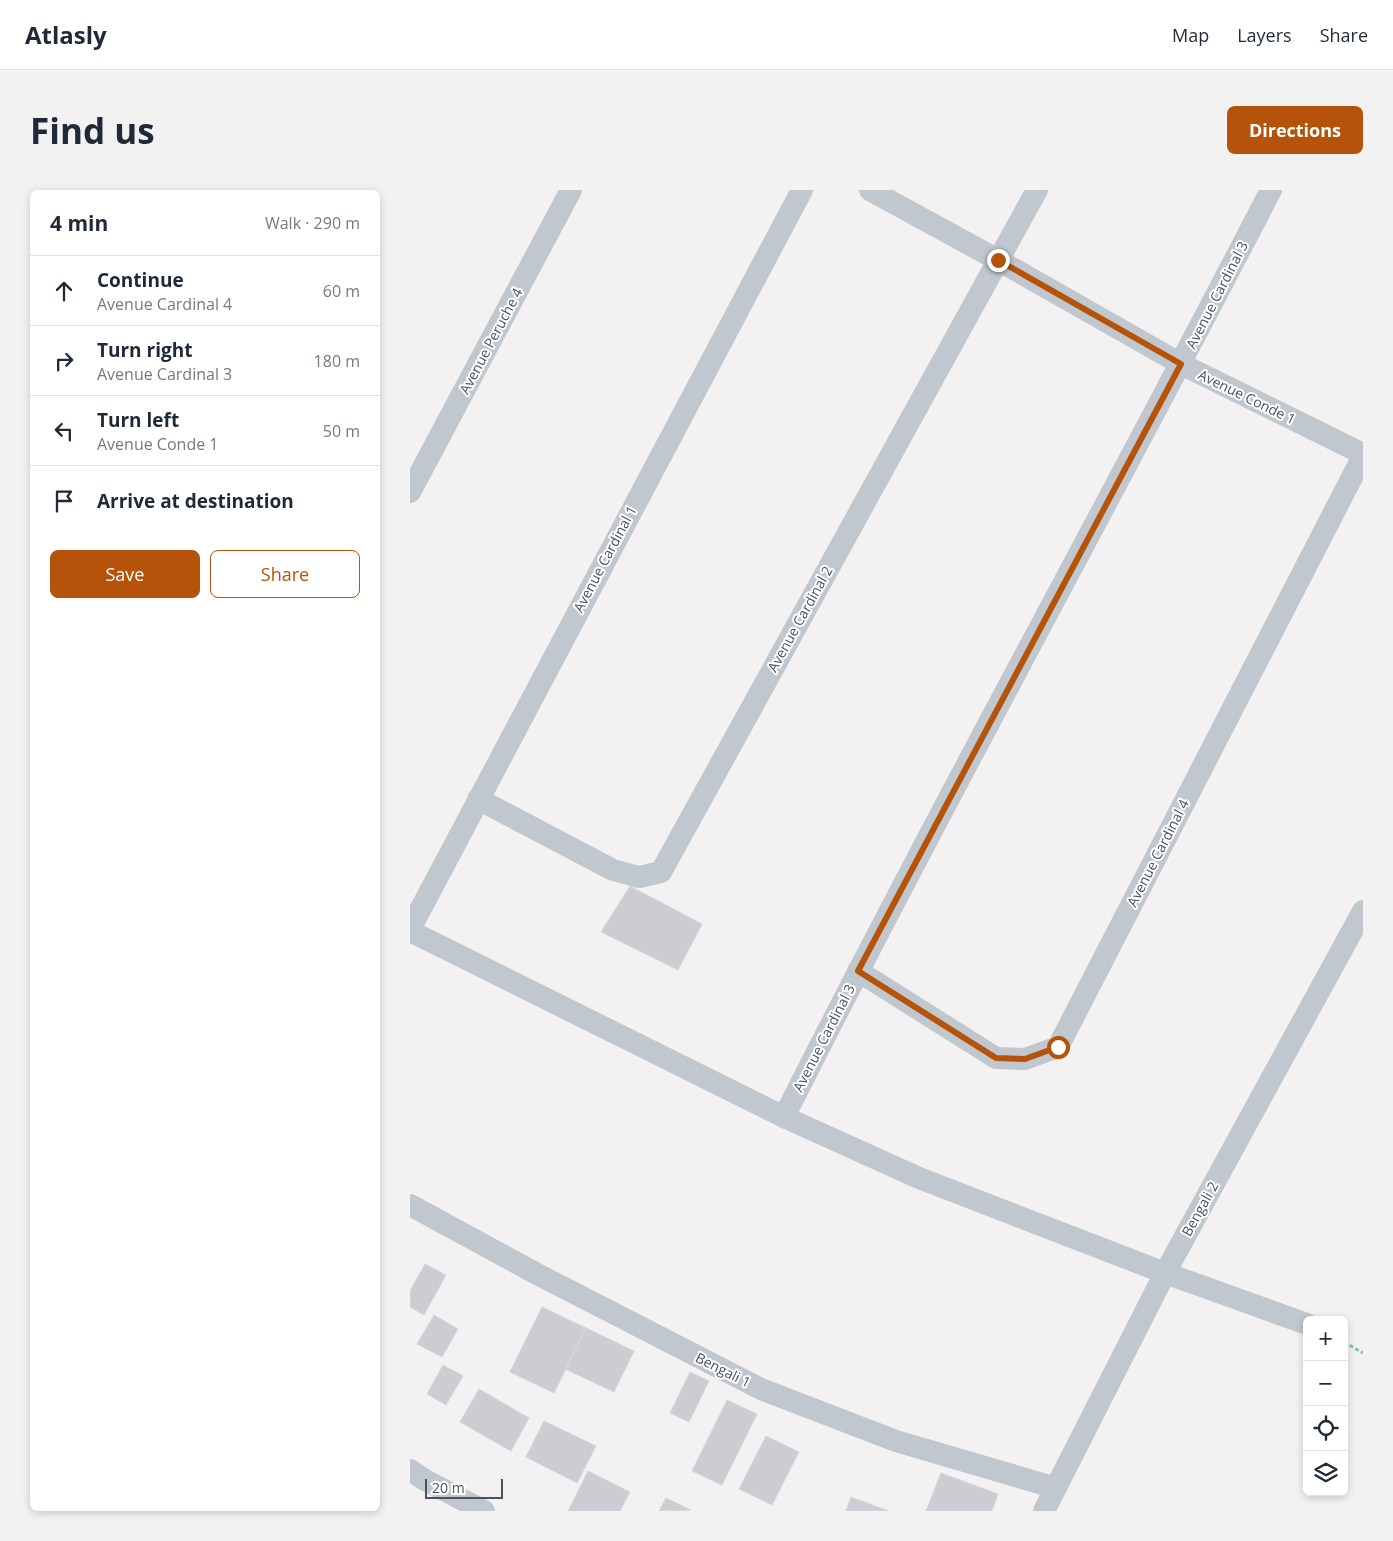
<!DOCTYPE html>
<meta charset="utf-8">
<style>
body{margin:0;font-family:"Open Sans",sans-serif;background:#f2f2f3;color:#1f2937}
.controls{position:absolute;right:15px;bottom:15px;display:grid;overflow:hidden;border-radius:8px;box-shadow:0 2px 8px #0003}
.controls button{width:45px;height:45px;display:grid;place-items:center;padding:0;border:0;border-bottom:1px solid #e0e1e3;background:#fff;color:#1f2937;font:25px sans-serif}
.scale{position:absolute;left:15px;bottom:12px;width:78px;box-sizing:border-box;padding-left:5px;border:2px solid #4a535d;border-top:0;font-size:14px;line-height:18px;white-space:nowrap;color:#4a535d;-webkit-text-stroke:4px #fff;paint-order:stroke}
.stop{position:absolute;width:15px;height:15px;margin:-11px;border:4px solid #b45309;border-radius:50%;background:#fff}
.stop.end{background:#b45309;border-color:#fff;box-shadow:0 1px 5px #0008}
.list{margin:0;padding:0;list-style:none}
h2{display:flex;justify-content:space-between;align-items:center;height:65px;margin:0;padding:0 20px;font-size:21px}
h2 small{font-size:16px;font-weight:400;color:#747a83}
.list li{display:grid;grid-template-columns:32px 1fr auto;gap:15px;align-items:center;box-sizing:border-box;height:70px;padding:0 20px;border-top:1px solid #e0e1e3}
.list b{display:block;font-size:19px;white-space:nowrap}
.list p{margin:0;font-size:16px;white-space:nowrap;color:#747a83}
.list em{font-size:16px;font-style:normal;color:#747a83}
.actions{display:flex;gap:10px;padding:15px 20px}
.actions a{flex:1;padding:11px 0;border:1px solid #b45309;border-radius:8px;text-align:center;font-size:18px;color:#b45309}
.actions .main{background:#b45309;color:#fff}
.icon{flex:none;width:28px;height:28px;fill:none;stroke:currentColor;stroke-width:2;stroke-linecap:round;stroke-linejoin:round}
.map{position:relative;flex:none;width:953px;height:1321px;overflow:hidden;border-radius:8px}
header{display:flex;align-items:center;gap:30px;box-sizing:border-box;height:70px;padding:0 25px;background:#fff;border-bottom:1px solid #e0e1e3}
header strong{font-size:24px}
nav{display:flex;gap:28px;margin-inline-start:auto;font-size:18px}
.intro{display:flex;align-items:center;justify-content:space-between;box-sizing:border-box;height:120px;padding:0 30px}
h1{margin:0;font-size:35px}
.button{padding:12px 22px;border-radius:8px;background:#b45309;color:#fff;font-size:18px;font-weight:700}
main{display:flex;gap:30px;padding:0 30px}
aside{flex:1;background:#fff;border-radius:8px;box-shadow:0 2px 8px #0003}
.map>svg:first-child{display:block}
.building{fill:#cbcdd3;stroke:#d5d7db}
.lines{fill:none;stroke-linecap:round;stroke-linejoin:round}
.path{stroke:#7fc7a8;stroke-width:3;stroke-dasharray:4 2.5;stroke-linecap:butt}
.minor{stroke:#c0c7ce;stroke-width:22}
.route{stroke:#b45309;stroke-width:6}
.labels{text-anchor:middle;stroke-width:4;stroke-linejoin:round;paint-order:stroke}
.street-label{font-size:14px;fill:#4a535d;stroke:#fff}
</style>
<header>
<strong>Atlasly</strong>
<nav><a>Map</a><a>Layers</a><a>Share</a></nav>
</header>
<div class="intro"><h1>Find us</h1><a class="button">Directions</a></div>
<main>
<aside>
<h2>4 min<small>Walk · 290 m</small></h2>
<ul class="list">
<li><svg class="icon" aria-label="ahead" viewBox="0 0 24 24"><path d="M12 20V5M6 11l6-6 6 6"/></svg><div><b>Continue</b><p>Avenue Cardinal 4</p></div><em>60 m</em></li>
<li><svg class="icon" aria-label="right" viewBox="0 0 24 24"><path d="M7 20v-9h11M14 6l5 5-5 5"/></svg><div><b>Turn right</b><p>Avenue Cardinal 3</p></div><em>180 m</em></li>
<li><svg class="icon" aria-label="left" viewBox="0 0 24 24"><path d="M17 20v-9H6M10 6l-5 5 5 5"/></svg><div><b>Turn left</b><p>Avenue Conde 1</p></div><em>50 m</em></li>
<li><svg class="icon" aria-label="arrive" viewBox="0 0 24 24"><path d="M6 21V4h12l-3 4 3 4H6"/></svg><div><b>Arrive at destination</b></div></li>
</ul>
<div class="actions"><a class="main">Save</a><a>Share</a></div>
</aside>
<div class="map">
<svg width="953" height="1321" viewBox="0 0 953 1321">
<rect width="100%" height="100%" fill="#f3f1f1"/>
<path class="building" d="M220 696 292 734 268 780 191 742Z
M15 1074 36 1085 14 1125 0 1117V1101Z
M132 1117 176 1138 144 1203 100 1182Z
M24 1125 48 1139 32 1167 7 1154Z
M176 1138 224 1161 204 1202 155 1179Z
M33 1175 53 1186 36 1215 17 1204Z
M280 1182 299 1191 279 1232 260 1223Z
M69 1199 119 1228 101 1261 50 1232Z
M317 1210 347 1224 312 1295 282 1281Z
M134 1231 186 1256 167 1293 116 1267Z
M356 1246 389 1262 362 1315 329 1299Z
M178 1281 220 1302 210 1321H158Z
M531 1283 588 1304 582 1321H516Z
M441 1307 479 1321H436Z
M256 1308 281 1320 249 1321Z"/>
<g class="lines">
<path class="path" d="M934 1152 953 1163"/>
<path class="minor" d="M460 0 588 70 771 174 953 264
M0 302 161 0
M68 609 203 680 229 687 251 682 627 0
M0 739 392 0
M0 741 374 927 509 988 755 1083 897 1134
M448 781 586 868 615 869 648 857 953 266
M374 927C531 615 701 310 861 0
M0 1015 129 1085 351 1199 486 1251 646 1298
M0 1280 15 1290 74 1321
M634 1321 755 1083 953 721"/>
</g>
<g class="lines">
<path class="route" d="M588 70 771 174 448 781 586 868 615 869 648 857"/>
</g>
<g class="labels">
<g class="street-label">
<text transform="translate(807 105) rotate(-63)" y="5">Avenue Cardinal 3</text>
<text transform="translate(81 151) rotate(-62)" y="5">Avenue Peruche 4</text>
<text transform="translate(837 207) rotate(26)" y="5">Avenue Conde 1</text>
<text transform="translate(195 369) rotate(-62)" y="5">Avenue Cardinal 1</text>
<text transform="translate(390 429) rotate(-61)" y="5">Avenue Cardinal 2</text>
<text transform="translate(748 663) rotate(-63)" y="5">Avenue Cardinal 4</text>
<text transform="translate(414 848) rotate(-63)" y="5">Avenue Cardinal 3</text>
<text transform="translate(790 1019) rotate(-61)" y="5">Bengali 2</text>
<text transform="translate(313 1180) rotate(27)" y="5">Bengali 1</text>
</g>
</g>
</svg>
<div class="controls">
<button>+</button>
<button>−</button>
<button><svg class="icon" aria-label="locate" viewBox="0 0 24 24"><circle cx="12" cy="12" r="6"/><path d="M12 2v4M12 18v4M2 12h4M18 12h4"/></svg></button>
<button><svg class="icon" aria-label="layers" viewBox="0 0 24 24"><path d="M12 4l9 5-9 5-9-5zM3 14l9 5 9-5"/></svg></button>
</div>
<div class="scale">20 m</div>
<div class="stop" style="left:648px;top:857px"></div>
<div class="stop end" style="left:588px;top:70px"></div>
</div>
</main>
